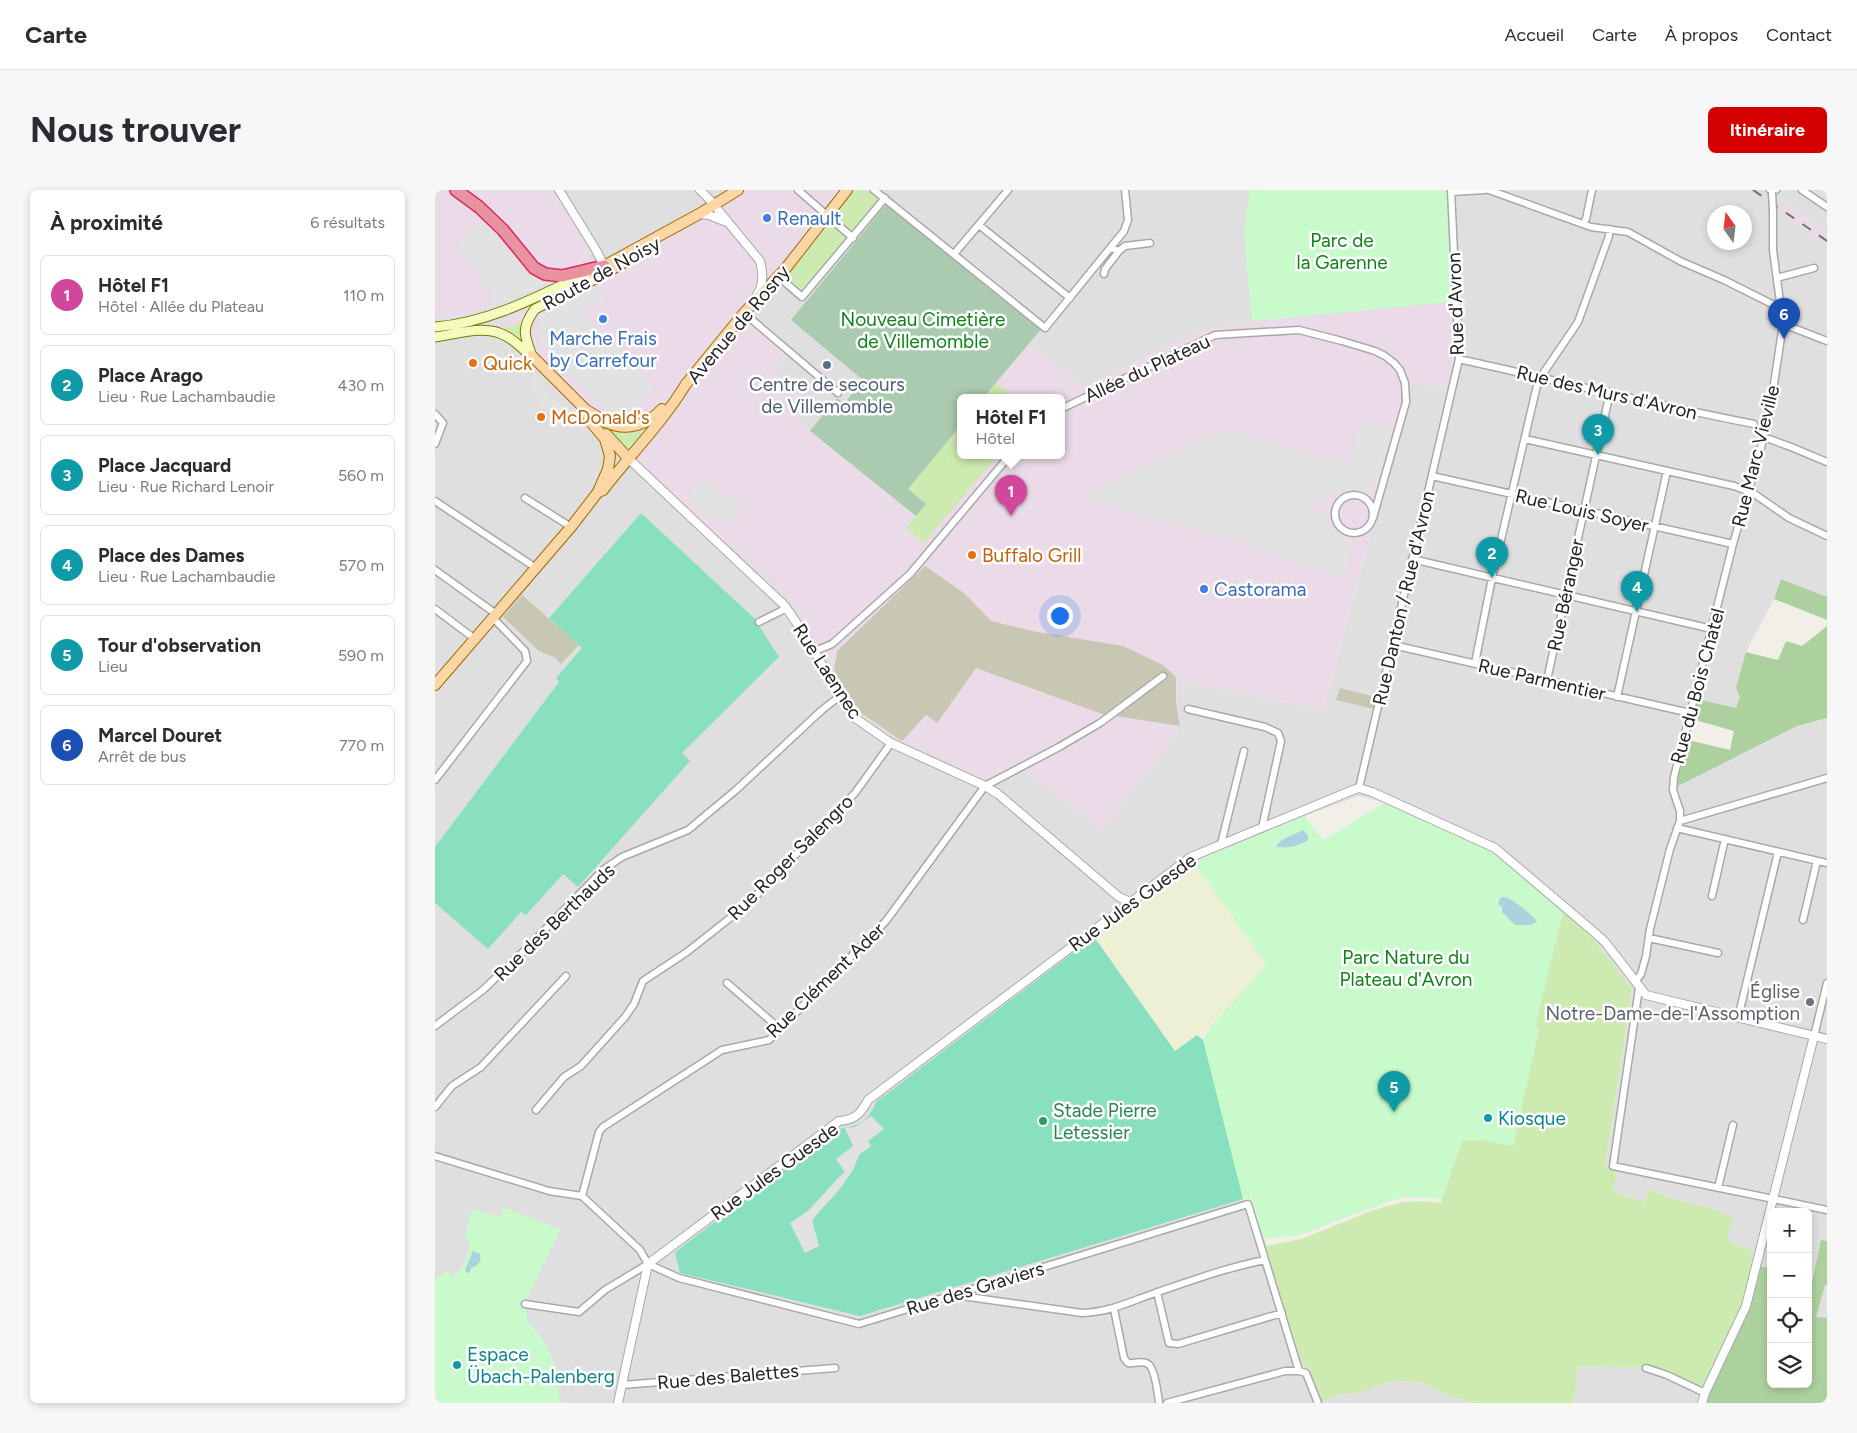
<!DOCTYPE html>
<html lang="fr">
<meta charset="utf-8">
<style>
body{margin:0;font-family:Figtree,sans-serif;background:#f7f7f7;color:#2b2b33}
.controls{position:absolute;right:15px;bottom:15px;display:grid;overflow:hidden;border-radius:8px;box-shadow:0 2px 8px #0003}
.controls button{width:45px;height:45px;display:grid;place-items:center;padding:0;border:0;border-bottom:1px solid #e1e1e2;background:#fff;color:#2b2b33;font:25px sans-serif}
.compass{position:absolute;left:1272px;top:15px;width:45px;height:45px;border-radius:50%;background:#fff;box-shadow:0 2px 8px #0003;rotate:346deg}
.you{position:absolute;left:624px;top:425px;width:18px;height:18px;margin:-12px;border:4px solid #fff;border-radius:50%;background:#1a73e8;box-shadow:0 0 0 8px #1a73e833}
.badge{display:grid;place-items:center;width:32px;height:32px;border-radius:50%;background:#d40000;color:#fff;font-size:16px;font-weight:700}
.pin{position:absolute;translate:-50% -41px;filter:drop-shadow(0 1px 2px #0008)}
.pin::after{content:'';position:absolute;top:26px;width:18px;height:15px;background:inherit;clip-path:polygon(0 0,100% 0,50% 100%)}
.popup{position:absolute;left:522px;top:204px;width:108px;height:65px;box-sizing:border-box;display:grid;place-content:center;border-radius:8px;background:#fff;filter:drop-shadow(0 1px 4px #0005);font-size:16px;white-space:nowrap;color:#7c7c81}
.popup b{font-size:19px;color:#2b2b33}
.popup::after{content:'';position:absolute;left:50%;top:100%;margin-left:-10px;border:10px solid transparent;border-top-color:#fff}
.list{margin:0;padding:0;list-style:none}
h2{display:flex;justify-content:space-between;align-items:center;height:65px;margin:0;padding:0 20px;font-size:21px}
h2 small{font-size:16px;font-weight:400;color:#7c7c81}
.list li{display:grid;grid-template-columns:32px 1fr auto;gap:15px;align-items:center;box-sizing:border-box;height:80px;margin:0 10px 10px;padding:0 10px;border:1px solid #e1e1e2;border-radius:8px}
.list b{display:block;font-size:19px;white-space:nowrap}
.list p{margin:0;font-size:16px;white-space:nowrap;color:#7c7c81}
.list em{font-size:16px;font-style:normal;color:#7c7c81}
.icon{flex:none;width:28px;height:28px;fill:none;stroke:currentColor;stroke-width:2;stroke-linecap:round;stroke-linejoin:round}
.map{position:relative;flex:none;width:1392px;height:1213px;overflow:hidden;border-radius:8px}
header{display:flex;align-items:center;gap:30px;box-sizing:border-box;height:70px;padding:0 25px;background:#fff;border-bottom:1px solid #e1e1e2}
header strong{font-size:24px}
nav{display:flex;gap:28px;margin-inline-start:auto;font-size:18px}
.intro{display:flex;align-items:center;justify-content:space-between;box-sizing:border-box;height:120px;padding:0 30px}
h1{margin:0;font-size:35px}
.button{padding:12px 22px;border-radius:8px;background:#d40000;color:#fff;font-size:18px;font-weight:700}
main{display:flex;gap:30px;padding:0 30px}
aside{flex:1;background:#fff;border-radius:8px;box-shadow:0 2px 8px #0003}
.map>svg:first-child{display:block}
.residential{fill:#e0dfdf;fill-rule:evenodd}
.industrial{fill:#ebdbe8}
.construction{fill:#c7c7b4}
.farmland{fill:#eef0d5}
.grass{fill:#cdebb0}
.forest{fill:#add19e}
.cemetery{fill:#aacbaf}
.park{fill:#c8facc}
.pitch{fill:#88e0be}
.parking{fill:#e2e2e2}
.plaza{fill:#dddde8}
.water{fill:#aad3df}
.lines{fill:none;stroke-linecap:round;stroke-linejoin:round}
.minor-casing{stroke:#a9a9a9;stroke-width:9}
.tertiary-casing{stroke:#a9a9a9;stroke-width:10}
.secondary-casing{stroke:#707d05;stroke-width:11}
.primary-casing{stroke:#a06b00;stroke-width:12}
.motorway-casing{stroke:#dc2a67;stroke-width:14}
.minor{stroke:#fff;stroke-width:6}
.tertiary{stroke:#fff;stroke-width:8}
.secondary{stroke:#f7fabf;stroke-width:9}
.primary{stroke:#fcd6a4;stroke-width:10}
.motorway{stroke:#e892a2;stroke-width:11}
.rail{stroke:#707070;stroke-width:2;stroke-dasharray:10 10;stroke-linecap:butt}
.minor-bridge-casing{stroke:#a9a9a9;stroke-width:9;stroke-linecap:butt}
.minor-bridge{stroke:#fff;stroke-width:6}
.shop-dot{fill:#3f7fe0;stroke:#fff;stroke-width:2}
.food-dot{fill:#e8710a;stroke:#fff;stroke-width:2}
.service-dot{fill:#5c6f8a;stroke:#fff;stroke-width:2}
.worship-dot{fill:#6b7280;stroke:#fff;stroke-width:2}
.culture-dot{fill:#0f9aa8;stroke:#fff;stroke-width:2}
.leisure-dot{fill:#2e9e5b;stroke:#fff;stroke-width:2}
.labels{text-anchor:middle;stroke-width:5;stroke-linejoin:round;paint-order:stroke}
.shop-label{font-size:19px;fill:#366cbe;stroke:#fff;text-anchor:start}
.park-label{font-size:19px;fill:#0c8416;stroke:#fff}
.street-label{font-size:19px;fill:#222;stroke:#fff}
.food-label{font-size:19px;fill:#c56008;stroke:#fff;text-anchor:start}
.service-label{font-size:19px;fill:#4e5e75;stroke:#fff}
.worship-label{font-size:19px;fill:#5b616d;stroke:#fff;text-anchor:end}
.leisure-label{font-size:19px;fill:#27864d;stroke:#fff;text-anchor:start}
.culture-label{font-size:19px;fill:#0d838f;stroke:#fff;text-anchor:start}
</style>
<header>
<strong>Carte</strong>
<nav><a>Accueil</a><a>Carte</a><a>À propos</a><a>Contact</a></nav>
</header>
<div class="intro"><h1>Nous trouver</h1><a class="button">Itinéraire</a></div>
<main>
<aside>
<h2>À proximité<small>6 résultats</small></h2>
<ul class="list">
<li><span class="badge" style="background:#d1479c">1</span><div><b>Hôtel F1</b><p>Hôtel · Allée du Plateau</p></div><em>110 m</em></li>
<li><span class="badge" style="background:#0f9aa8">2</span><div><b>Place Arago</b><p>Lieu · Rue Lachambaudie</p></div><em>430 m</em></li>
<li><span class="badge" style="background:#0f9aa8">3</span><div><b>Place Jacquard</b><p>Lieu · Rue Richard Lenoir</p></div><em>560 m</em></li>
<li><span class="badge" style="background:#0f9aa8">4</span><div><b>Place des Dames</b><p>Lieu · Rue Lachambaudie</p></div><em>570 m</em></li>
<li><span class="badge" style="background:#0f9aa8">5</span><div><b>Tour d'observation</b><p>Lieu</p></div><em>590 m</em></li>
<li><span class="badge" style="background:#1a4fb4">6</span><div><b>Marcel Douret</b><p>Arrêt de bus</p></div><em>770 m</em></li>
</ul>
</aside>
<div class="map">
<svg width="1392" height="1213" viewBox="0 0 1392 1213">
<rect width="100%" height="100%" fill="#f2efe9"/>
<path class="residential" d="M116 0H303L130 101 58 136 193 269 354 407 426 523 583 574 667 640 743 543V490L888 520 977 192 1012 200 1019 171 1016 113 850 128 760 142 651 197 593 154 549 207H526V235L473 299 481 326 359 227 370 214 338 181 350 163 311 131 409 0H1392V407L1346 389 1339 409 1311 462 1305 507 1301 518 1262 509 1241 596 1362 536 1392 528V1051L1386 1050 1376 1091 1373 1090V1022H1336V1079L1315 1073 1318 1060 1292 1051 1259 1015 1241 1010 1213 998 1210 1012 1178 1002 1170 979 1197 799 1155 745 1059 663 950 613 924 606 869 626 758 672 660 747 740 861 768 850 808 1009 825 1033 860 1154 947 1194 956 1191 987 1192 1011 1205 1039 1213H0V127L26 126 58 116 117 92 124 83 155 57ZM1280 22H1310V52H1280Z
M1390 1095H1392V1128L1381 1127Z
M1142 1176 1211 1178 1270 1203 1267 1213H1139Z"/>
<path class="industrial" d="M0 0H116L155 57 154 70 140 78 124 83 117 92 58 116 26 126 0 127Z
M303 0H409L311 131 350 164 338 181 370 214 359 227 481 326 473 299 526 235V265H626V207H549L593 154 652 197 760 142 850 128 1016 112 1019 171 1012 200 977 192 888 520 743 490V543L667 640 583 574 551 589 467 551 426 523 353 407 202 276 190 272 58 136 130 101Z
M1350 12 1392 43V56L1344 21Z"/>
<path class="construction" d="M490 376 529 403 556 431 597 441 688 456 728 475 741 487V513L745 536 667 524 541 478 502 533 491 525 467 551 426 523 399 481 402 461Z
M87 405 144 455 126 474 119 467 104 461 68 427Z
M905 498 941 507 939 519 901 510Z"/>
<path class="farmland" d="M758 672 832 775 776 836 740 861 659 747Z"/>
<path class="grass" d="M420 0H434L442 7 443 11 420 39 414 41 400 30 399 26Z
M395 35 409 45 410 50 409 52 370 99H366L354 90 353 84 390 38Z
M89 130 86 142 87 154 67 140Z
M561 193 580 207H549Z
M526 235V265H563L489 353 471 338 491 314 473 299Z
M215 236V238L191 264 167 238 191 242 204 240Z
M1128 722 1155 745 1197 799 1170 978 1182 981 1178 1002 1210 1012 1213 998 1241 1010 1283 1020V1022L1297 1027 1292 1051 1318 1060 1315 1073 1321 1075 1311 1116 1270 1203 1211 1178 1143 1176 1139 1213H1039L1012 1205 987 1192 956 1191 924 1203 902 1205 888 1211 872 1176 865 1170 831 1056 866 1049 939 1020 968 1012 990 1011 1006 1013 1027 951 1049 950 1078 956 1104 838 1099 837Z"/>
<path class="forest" d="M1346 389 1392 407V430L1339 409Z
M1392 436V528L1362 536 1241 597 1253 550 1295 560 1299 541 1257 529 1262 509 1301 518 1305 507 1301 498 1311 462 1343 470 1351 451 1367 456Z
M1386 1050 1392 1051V1095H1390L1381 1127 1392 1128V1213H1268L1311 1116 1321 1075 1336 1079V1194H1373V1090L1377 1091Z"/>
<path class="cemetery" d="M453 12 607 138 549 207H526V235L473 299 491 314 481 326 375 241 402 208 409 214 428 190 356 130Z"/>
<path class="park" d="M815 0H1012L1016 112 817 131 809 43Z
M950 613 1059 663 1128 722 1100 837 1104 838 1078 956 1049 950 1027 951 1007 1010 990 1007H968L938 1017 865 1045 828 1049 817 1007 808 1009 768 850 776 836 832 775 758 672 869 626 888 650Z
M69 1018 126 1039 90 1112 92 1130 111 1154 123 1183V1206L128 1213H0V1089L12 1081 18 1087C29 1079 33 1064 35 1051L30 1049 37 1019 65 1027Z"/>
<path class="pitch" d="M206 323 319 428 344 467 247 563 255 571 143 697 128 684 91 725 86 722 53 759 0 713V657L124 492 121 488 147 458 114 428Z
M659 747 740 861 762 845 768 850 808 1009 425 1126 245 1083 240 1062 403 939C424 936 433 932 441 912Z"/>
<path class="parking" d="M47 31 66 50 94 84 114 92 87 105 58 115 55 107 57 103 22 53Z
M163 97 171 107 165 113 163 112 159 113 148 124 165 141H172L187 155V163L220 198 191 225 178 226 170 220 106 154 102 147 103 139 109 124Z
M99 186 141 231 138 234 117 225 104 213 95 190Z
M927 229 956 238 938 300 933 299 931 303 912 297 909 305 900 302 899 304 894 303 892 311 881 308 877 320 893 325 890 334 901 338 899 342 919 348 909 387 848 369 810 352 779 346 651 309 649 305 787 240 789 243 795 241 801 242 891 269 893 264 913 270V275Z
M268 288 308 320 297 333 285 324 277 331 253 311 255 304Z
M436 926 449 939 433 951 436 956 424 965 418 980 404 1000 377 1030 384 1056 370 1063 355 1033 373 1021 404 987 410 982 401 969 418 956 410 938 420 937Z"/>
<path class="plaza" d="M1046 388a11 11 0 1 1 22 0a11 11 0 1 1-22 0Z"/>
<path class="water" d="M868 640 873 645V650C861 657 854 658 841 657 846 647 858 646 868 640Z
M1068 707C1077 707 1095 724 1102 731L1096 735H1080L1067 722V717L1063 714 1065 708Z
M38 1061 45 1064C47 1071 43 1076 36 1078L35 1082 32 1083 30 1080Z"/>
<g class="lines">
<g class="minor-casing">
<path id="minor" d="M363 0 418 48
M439 0 610 138 689 41 693 30 690 0
M1054 0 1156 37 1193 42 1245 71 1289 90 1347 119
M1335 0 1337 2 1341 0
M1367 0 1392 17
M1016 2 1050 0
M1148 34 1151 29 1157 0
M544 35 635 108
M676 58 684 61 690 56 715 53
M519 64 573 0
M669 84 670 79 684 61
M344 87 367 107 450 8
M1342 88 1379 78
M309 123 403 203
M1348 134 1392 151
M1024 169C1123 191 1221 215 1319 234
M626 219 780 145 864 140 907 151 940 161 950 166 959 173 965 180 970 193 971 212 938 328
M0 224 8 233 0 254
M1329 247 1356 257 1392 272
M1090 249 1299 296 1318 303 1354 328 1392 346
M997 286 1298 354
M900 324a19 19 0 1 1 38 0a19 19 0 1 1-38 0Z
M90 308 136 337
M0 311 101 378
M977 369 1277 439
M0 380 61 424
M0 419 40 449
M324 432 352 418
M958 455 1255 523
M380 461 397 454 475 384 575 265
M1040 473 1057 388 1103 191 1143 132 1174 46V39
M1112 490 1175 202
M1182 507 1232 281
M753 519 830 537 843 543 846 551 827 638
M0 590 92 471 90 461 58 428
M924 598 1024 169 1016 0
M1245 631 1392 588
M1242 638 1392 673
M786 654 809 561
M1277 706 1290 649
M1368 730 1382 671
M1214 748 1283 763
M1200 792 1206 784 1211 766 1215 739 1235 659 1245 631V621L1238 600 1239 587 1298 354 1329 247 1336 214 1348 134 1338 60V21
M292 793 345 839
M1204 798 1178 976 1392 1020
M1303 828 1343 662
M0 836 48 800 92 758 168 680 187 667 253 640 301 600 387 520 405 506
M1379 846 1392 793
M0 917 17 896 46 877 131 786
M101 920 129 887 146 876 190 827 199 814 208 791 252 762 314 713 420 603 456 553
M0 966 114 1001 147 1006 205 1060 213 1074
M1283 998 1298 935
M147 1006 164 942 168 937 287 860 334 850 451 731 550 596 624 557 665 533 728 486
M213 1074 244 1088 424 1134 813 1014 864 1181
M722 1102 734 1153 743 1154 847 1123
M520 1105 647 1123C676 1122 696 1111 723 1102 758 1090 794 1077 830 1070
M90 1114 144 1122 170 1100 213 1074
M679 1119 689 1168 693 1173C699 1174 707 1170 713 1174 720 1178 723 1205 724 1213
M1211 1178 1232 1185 1270 1203
M187 1195 400 1178
M732 1213 850 1181H864L871 1183 883 1213"/>
</g>
<g class="tertiary-casing">
<path id="tertiary" d="M124 0 161 60 169 76 168 79
M265 0 274 9 325 71C328 83 329 94 322 105
M264 24 274 25 289 31
M194 269 350 416 371 447 405 506 420 528 456 553 550 596 563 604 684 707 695 712
M183 1213 213 1074 404 931C419 930 426 924 433 910L756 667 918 600 924 598 937 602 1060 658 1159 742 1170 752 1211 805 1392 849
M1267 1213 1270 1203 1311 1116 1379 846"/>
</g>
<g class="secondary-casing">
<path id="secondary" d="M0 137C54 133 104 106 152 83
M0 147C23 144 50 134 71 146 80 151 88 159 96 166
M97 166C89 145 86 138 100 119L164 87"/>
</g>
<g class="primary-casing">
<path id="primary" d="M169 76 264 24 303 0
M164 87 201 65
M97 166 152 221 155 225
M152 221C160 224 165 230 173 233 193 242 213 234 227 219
M171 244 194 269
M163 302 168 300C195 265 228 232 251 194L309 123 351 78 412 0
M0 495 136 337 163 302 173 279 175 266 170 249 154 230 152 221"/>
</g>
<g class="motorway-casing">
<path id="motorway" d="M21 0 44 17 68 40 99 78 110 84 127 86 169 76"/>
</g>
<use href="#minor" class="minor"/>
<use href="#tertiary" class="tertiary"/>
<use href="#secondary" class="secondary"/>
<use href="#primary" class="primary"/>
<use href="#motorway" class="motorway"/>
<path class="rail" d="M1318 0 1392 51"/>
<g class="minor-bridge-casing">
<path id="minor-bridge" d="M1337 2 1338 21"/>
</g>
<use href="#minor-bridge" class="minor-bridge"/>
</g>
<g class="shop-dot">
<circle cx="332" cy="28" r="5"/>
<circle cx="168" cy="129" r="5"/>
<circle cx="769" cy="399" r="5"/>
</g>
<g class="food-dot">
<circle cx="38" cy="173" r="5"/>
<circle cx="106" cy="227" r="5"/>
<circle cx="537" cy="365" r="5"/>
</g>
<circle class="service-dot" cx="392" cy="175" r="5"/>
<circle class="worship-dot" cx="1375" cy="812" r="5"/>
<g class="culture-dot">
<circle cx="1053" cy="928" r="5"/>
<circle cx="22" cy="1175" r="5"/>
</g>
<circle class="leisure-dot" cx="608" cy="931" r="5"/>
<g class="labels">
<g class="shop-label">
<text x="342" y="35">Renault</text>
<text x="168" y="155" text-anchor="middle">Marche Frais<tspan x="168" dy="22">by Carrefour</tspan></text>
<text x="779" y="406">Castorama</text>
</g>
<g class="park-label">
<text x="907" y="57">Parc de<tspan x="907" dy="22">la Garenne</tspan></text>
<text x="488" y="136">Nouveau Cimetière<tspan x="488" dy="22">de Villemomble</tspan></text>
<text x="971" y="774">Parc Nature du<tspan x="971" dy="22">Plateau d'Avron</tspan></text>
</g>
<g class="street-label">
<text transform="translate(166 83) rotate(-29)" y="7">Route de Noisy</text>
<text transform="translate(1020 114) rotate(-92)" y="7">Rue d'Avron</text>
<text transform="translate(303 134) rotate(-50)" y="7">Avenue de Rosny</text>
<text transform="translate(712 178) rotate(-25)" y="7">Allée du Plateau</text>
<text transform="translate(1172 202) rotate(13)" y="7">Rue des Murs d'Avron</text>
<text transform="translate(1320 266) rotate(-76)" y="7">Rue Marc Vieville</text>
<text transform="translate(1147 320) rotate(13)" y="7">Rue Louis Soyer</text>
<text transform="translate(1130 405) rotate(-78)" y="7">Rue Béranger</text>
<text transform="translate(968 408) rotate(-77)" y="7">Rue Danton / Rue d'Avron</text>
<text transform="translate(393 481) rotate(57)" y="7">Rue Laennec</text>
<text transform="translate(1107 489) rotate(13)" y="7">Rue Parmentier</text>
<text transform="translate(1262 496) rotate(-75)" y="7">Rue du Bois Chatel</text>
<text transform="translate(355 667) rotate(-45)" y="7">Rue Roger Salengro</text>
<text transform="translate(697 712) rotate(-36)" y="7">Rue Jules Guesde</text>
<text transform="translate(119 732) rotate(-44)" y="7">Rue des Berthauds</text>
<text transform="translate(390 790) rotate(-44)" y="7">Rue Clément Ader</text>
<text transform="translate(339 981) rotate(-36)" y="7">Rue Jules Guesde</text>
<text transform="translate(540 1098) rotate(-17)" y="7">Rue des Graviers</text>
<text transform="translate(293 1186) rotate(-5)" y="7">Rue des Balettes</text>
</g>
<g class="food-label">
<text x="48" y="180">Quick</text>
<text x="116" y="234">McDonald's</text>
<text x="547" y="372">Buffalo Grill</text>
</g>
<g class="service-label">
<text x="392" y="201">Centre de secours<tspan x="392" dy="22">de Villemomble</tspan></text>
</g>
<g class="worship-label">
<text x="1365" y="808">Église<tspan x="1365" dy="22">Notre-Dame-de-l'Assomption</tspan></text>
</g>
<g class="leisure-label">
<text x="618" y="927">Stade Pierre<tspan x="618" dy="22">Letessier</tspan></text>
</g>
<g class="culture-label">
<text x="1063" y="935">Kiosque</text>
<text x="32" y="1171">Espace<tspan x="32" dy="22">Übach-Palenberg</tspan></text>
</g>
</g>
</svg>
<div class="controls">
<button>+</button>
<button>−</button>
<button><svg class="icon" aria-label="locate" viewBox="0 0 24 24"><circle cx="12" cy="12" r="6"/><path d="M12 2v4M12 18v4M2 12h4M18 12h4"/></svg></button>
<button><svg class="icon" aria-label="layers" viewBox="0 0 24 24"><path d="M12 4l9 5-9 5-9-5zM3 14l9 5 9-5"/></svg></button>
</div>
<svg class="compass" viewBox="-18 -18 36 36"><path d="M0-13l5 13h-10z" fill="#e53935"/><path d="M0 13l5-13h-10z" fill="#7c7c81"/></svg>
<div class="you"></div>
<div class="pin badge" style="left:576px;top:326px;background:#d1479c">1</div>
<div class="popup"><b>Hôtel F1</b>Hôtel</div>
<div class="pin badge" style="left:1057px;top:388px;background:#0f9aa8">2</div>
<div class="pin badge" style="left:1163px;top:265px;background:#0f9aa8">3</div>
<div class="pin badge" style="left:1202px;top:422px;background:#0f9aa8">4</div>
<div class="pin badge" style="left:959px;top:922px;background:#0f9aa8">5</div>
<div class="pin badge" style="left:1349px;top:149px;background:#1a4fb4">6</div>
</div>
</main>
